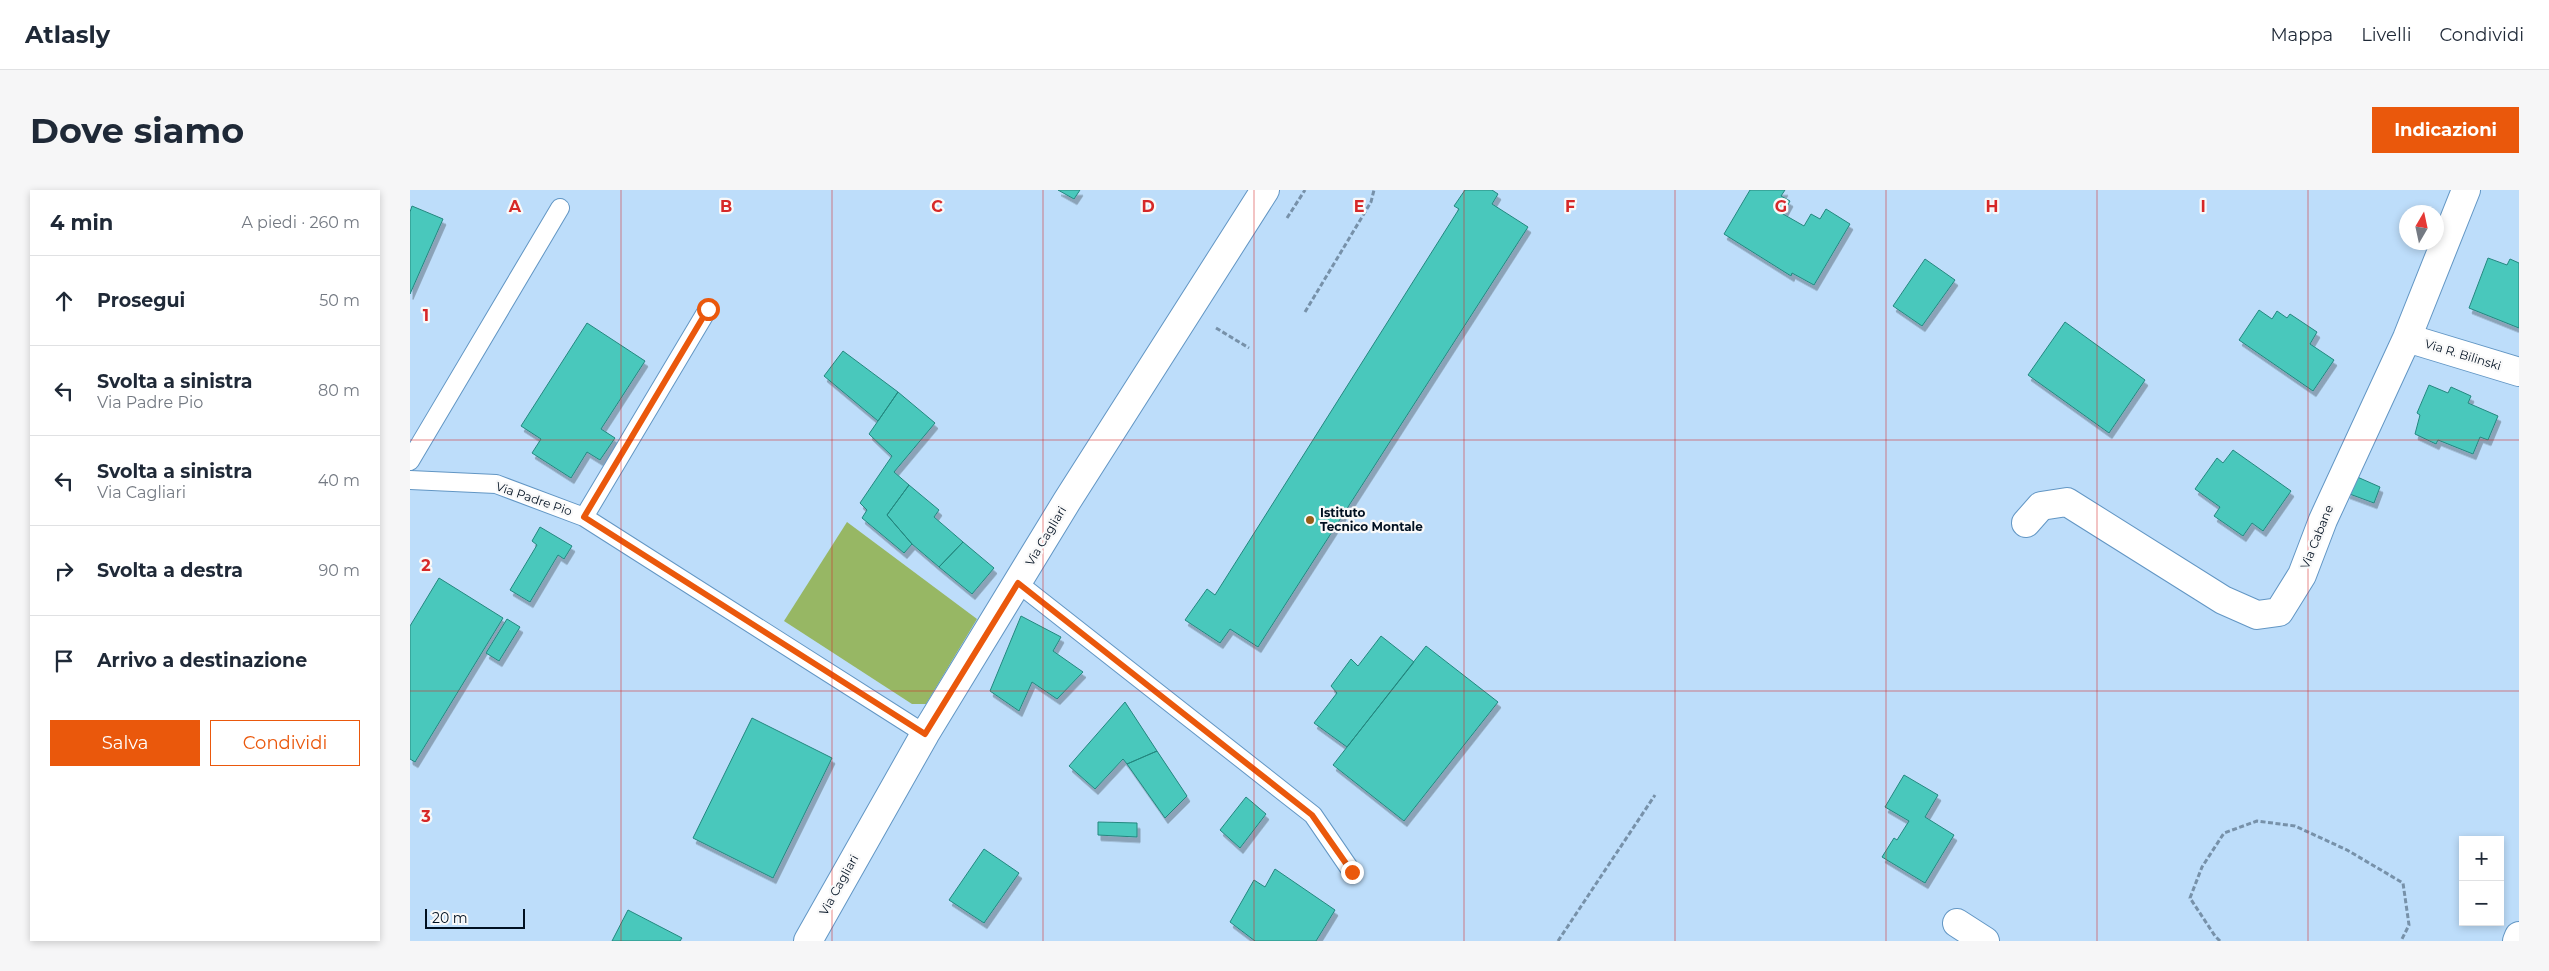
<!DOCTYPE html>
<html lang="it">
<meta charset="utf-8">
<style>
body{margin:0;font-family:Montserrat,sans-serif;background:#f6f6f7;color:#1f2937}
.controls{position:absolute;right:15px;bottom:15px;display:grid;overflow:hidden;border-radius:0px;box-shadow:0 2px 8px #0003}
.controls button{width:45px;height:45px;display:grid;place-items:center;padding:0;border:0;border-bottom:1px solid #e0e1e3;background:#fff;color:#1f2937;font:25px sans-serif}
.compass{position:absolute;left:1989px;top:15px;width:45px;height:45px;border-radius:50%;background:#fff;box-shadow:0 2px 8px #0003;rotate:9deg}
.scale{position:absolute;left:15px;bottom:12px;width:100px;box-sizing:border-box;padding-left:5px;border:2px solid #001021;border-top:0;font-size:14px;line-height:18px;white-space:nowrap;color:#001021;-webkit-text-stroke:4px #f9f9f9;paint-order:stroke}
.stop{position:absolute;width:15px;height:15px;margin:-11px;border:4px solid #ea580c;border-radius:50%;background:#fff}
.stop.end{background:#ea580c;border-color:#fff;box-shadow:0 1px 5px #0008}
.list{margin:0;padding:0;list-style:none}
h2{display:flex;justify-content:space-between;align-items:center;height:65px;margin:0;padding:0 20px;font-size:21px}
h2 small{font-size:16px;font-weight:400;color:#747a83}
.list li{display:grid;grid-template-columns:32px 1fr auto;gap:15px;align-items:center;box-sizing:border-box;height:90px;padding:0 20px;border-top:1px solid #e0e1e3}
.list b{display:block;font-size:19px;white-space:nowrap}
.list p{margin:0;font-size:16px;white-space:nowrap;color:#747a83}
.list em{font-size:16px;font-style:normal;color:#747a83}
.actions{display:flex;gap:10px;padding:15px 20px}
.actions a{flex:1;padding:11px 0;border:1px solid #ea580c;border-radius:0px;text-align:center;font-size:18px;color:#ea580c}
.actions .main{background:#ea580c;color:#fff}
.icon{flex:none;width:28px;height:28px;fill:none;stroke:currentColor;stroke-width:2;stroke-linecap:round;stroke-linejoin:round}
.map{position:relative;flex:none;width:2109px;height:751px;overflow:hidden;border-radius:0px}
header{display:flex;align-items:center;gap:30px;box-sizing:border-box;height:70px;padding:0 25px;background:#fff;border-bottom:1px solid #e0e1e3}
header strong{font-size:24px}
nav{display:flex;gap:28px;margin-inline-start:auto;font-size:18px}
.intro{display:flex;align-items:center;justify-content:space-between;box-sizing:border-box;height:120px;padding:0 30px}
h1{margin:0;font-size:35px}
.button{padding:12px 22px;border-radius:0px;background:#ea580c;color:#fff;font-size:18px;font-weight:700}
main{display:flex;gap:30px;padding:0 30px}
aside{flex:1;background:#fff;border-radius:0px;box-shadow:0 2px 8px #0003}
.map>svg:first-child{display:block}
.green{fill:#97b764}
.building{fill:#4ac8bc;stroke:#24877f;filter:url(#shadow)}
.lines{fill:none;stroke-linecap:round;stroke-linejoin:round}
.service-casing{stroke:#6296c4;stroke-width:20}
.minor-casing{stroke:#6296c4;stroke-width:30}
.path{stroke:#7791a9;stroke-width:3;stroke-dasharray:5 2.5;stroke-linecap:butt}
.service{stroke:#fff;stroke-width:18}
.minor{stroke:#fff;stroke-width:28}
.route{stroke:#ea580c;stroke-width:6}
.grid{fill:none;stroke:#d62828;stroke-width:1;stroke-opacity:0.55}
.poi-dot{fill:#965e18;stroke:#f9f9f9;stroke-width:2}
.labels{text-anchor:middle;stroke-width:4.5;stroke-linejoin:round;paint-order:stroke}
.street-label{font-size:12px;fill:#001021;stroke:#f9f9f9}
.poi-label{font-size:12px;font-weight:bold;fill:#001021;stroke:#f9f9f9;text-anchor:start}
.grid-label{font-size:16px;text-anchor:middle;font-weight:bold;fill:#d62828;stroke:#f9f9f9;stroke-width:4.5;stroke-linejoin:round;paint-order:stroke}
</style>
<header>
<strong>Atlasly</strong>
<nav><a>Mappa</a><a>Livelli</a><a>Condividi</a></nav>
</header>
<div class="intro"><h1>Dove siamo</h1><a class="button">Indicazioni</a></div>
<main>
<aside>
<h2>4 min<small>A piedi · 260 m</small></h2>
<ul class="list">
<li><svg class="icon" aria-label="ahead" viewBox="0 0 24 24"><path d="M12 20V5M6 11l6-6 6 6"/></svg><div><b>Prosegui</b></div><em>50 m</em></li>
<li><svg class="icon" aria-label="left" viewBox="0 0 24 24"><path d="M17 20v-9H6M10 6l-5 5 5 5"/></svg><div><b>Svolta a sinistra</b><p>Via Padre Pio</p></div><em>80 m</em></li>
<li><svg class="icon" aria-label="left" viewBox="0 0 24 24"><path d="M17 20v-9H6M10 6l-5 5 5 5"/></svg><div><b>Svolta a sinistra</b><p>Via Cagliari</p></div><em>40 m</em></li>
<li><svg class="icon" aria-label="right" viewBox="0 0 24 24"><path d="M7 20v-9h11M14 6l5 5-5 5"/></svg><div><b>Svolta a destra</b></div><em>90 m</em></li>
<li><svg class="icon" aria-label="arrive" viewBox="0 0 24 24"><path d="M6 21V4h12l-3 4 3 4H6"/></svg><div><b>Arrivo a destinazione</b></div></li>
</ul>
<div class="actions"><a class="main">Salva</a><a>Condividi</a></div>
</aside>
<div class="map">
<svg width="2109" height="751" viewBox="0 0 2109 751">
<defs>
<filter id="shadow"><feDropShadow dx="3" dy="5.5" stdDeviation="0" flood-color="#0004"/></filter>
</defs>
<rect width="100%" height="100%" fill="#bdddfa"/>
<path class="green" d="M437 332 567 429 516 514H502L374 431Z"/>
<path class="building" d="M648 0H670L664 9Z
M1055 0H1082L1088 4 1082 14 1118 37 848 457 820 439 810 453 775 430 797 399 805 405 1049 19 1044 16Z
M1340 0H1375L1371 6 1380 11 1373 24 1394 36 1401 24 1410 29 1416 19 1440 34 1404 95 1382 83 1381 86 1314 44Z
M2 16 33 29 0 104V22Z
M2078 68 2097 75 2100 69 2109 73V138L2059 118Z
M1515 69 1545 90 1512 136 1483 116Z
M1849 120 1862 129 1867 121 1877 128 1880 124 1907 142 1900 154 1924 170 1903 201 1829 150Z
M1655 132 1735 190 1699 243 1618 185Z
M177 133 235 171 191 239 205 248 190 270 177 262 161 288 122 263 131 249 111 236Z
M433 161 488 202 468 231 414 186Z
M2019 195 2038 203 2041 197 2061 206 2058 213 2088 226 2078 250 2070 247 2063 264 2028 250 2026 254 2005 244 2010 225 2007 223Z
M488 202 525 233 484 282 499 295 477 325 502 354 494 363 452 328 457 320 450 313 482 266 459 244Z
M1823 260 1881 301 1853 341 1842 333 1833 346 1804 326 1810 317 1785 299 1807 268 1813 273Z
M1945 286 1970 297 1964 313 1937 303Z
M499 295 529 320 524 327 553 352 529 377 502 354 477 325Z
M130 337 162 356 154 369 148 365 120 412 100 400 127 355 122 351Z
M553 352 584 378 562 404 529 377Z
M29 388 93 428 5 572 0 569V436Z
M611 426 651 447 643 461 673 482 647 509 622 492 609 521 580 501Z
M97 429 110 437 89 471 76 463Z
M971 446 1004 472 937 557 904 533 927 503 921 496 941 469 948 476Z
M1016 456 1088 512 994 631 923 575Z
M715 512 747 561 717 574 713 569 685 599 659 576Z
M342 528 422 568 363 688 283 648Z
M747 561 777 606 755 628 717 574Z
M1494 585 1528 605 1515 627 1544 645 1515 693 1472 667 1484 648 1487 650 1499 631 1475 617Z
M836 607 856 624 830 658 810 640Z
M688 632 727 633V647L688 645Z
M574 659 609 683 574 733 539 710Z
M865 679 925 720 906 751H845L820 732 844 690 855 697Z
M218 720 272 748 270 751H202Z"/>
<g class="lines">
<g class="service-casing">
<path id="service" d="M0 271 150 18
M0 290 86 294 174 327 515 544
M174 327 298 119
M608 393 903 625 942 682"/>
</g>
<g class="minor-casing">
<path id="minor" d="M1997 148 2109 182
M1616 333 1631 316 1657 312 1813 410 1847 425 1869 422 1892 385 1913 330 1997 148 2056 0
M1547 733 1575 751
M398 751 515 544 657 311 855 0
M2107 751 2109 746"/>
</g>
<path class="path" d="M877 28 895 0
M895 122 961 12 964 0
M806 138 839 158
M1148 751 1245 605
M1810 751 1805 746 1780 708 1792 677 1814 643 1847 631 1885 636 1937 660 1993 693 1999 735 1991 751"/>
<use href="#service" class="service"/>
<use href="#minor" class="minor"/>
</g>
<g class="lines">
<path class="route" d="M298 119 174 327 515 544 608 393 902 625 942 682"/>
</g>
<path class="grid" d="M211 0V751M422 0V751M633 0V751M844 0V751M1054 0V751M1265 0V751M1476 0V751M1687 0V751M1898 0V751M0 250H2109M0 501H2109"/>
<circle class="poi-dot" cx="900" cy="330" r="5"/>
<g class="labels">
<g class="street-label">
<text transform="translate(2053 165) rotate(17)" y="4">Via R. Bilinski</text>
<text transform="translate(124 309) rotate(19)" y="4">Via Padre Pio</text>
<text transform="translate(636 346) rotate(-59)" y="4">Via Cagliari</text>
<text transform="translate(1907 347) rotate(-68)" y="4">Via Cabane</text>
<text transform="translate(429 695) rotate(-61)" y="4">Via Cagliari</text>
</g>
<g class="poi-label">
<text x="910" y="327">Istituto<tspan x="910" dy="14">Tecnico Montale</tspan></text>
</g>
</g>
<g class="grid-label">
<text x="105" y="22">A</text>
<text x="316" y="22">B</text>
<text x="527" y="22">C</text>
<text x="738" y="22">D</text>
<text x="949" y="22">E</text>
<text x="1160" y="22">F</text>
<text x="1371" y="22">G</text>
<text x="1582" y="22">H</text>
<text x="1793" y="22">I</text>
<text x="16" y="131">1</text>
<text x="16" y="381">2</text>
<text x="16" y="632">3</text>
</g>
</svg>
<div class="controls">
<button>+</button>
<button>−</button>
</div>
<svg class="compass" viewBox="-18 -18 36 36"><path d="M0-13l5 13h-10z" fill="#e53935"/><path d="M0 13l5-13h-10z" fill="#747a83"/></svg>
<div class="scale">20 m</div>
<div class="stop" style="left:298px;top:119px"></div>
<div class="stop end" style="left:942px;top:682px"></div>
</div>
</main>
